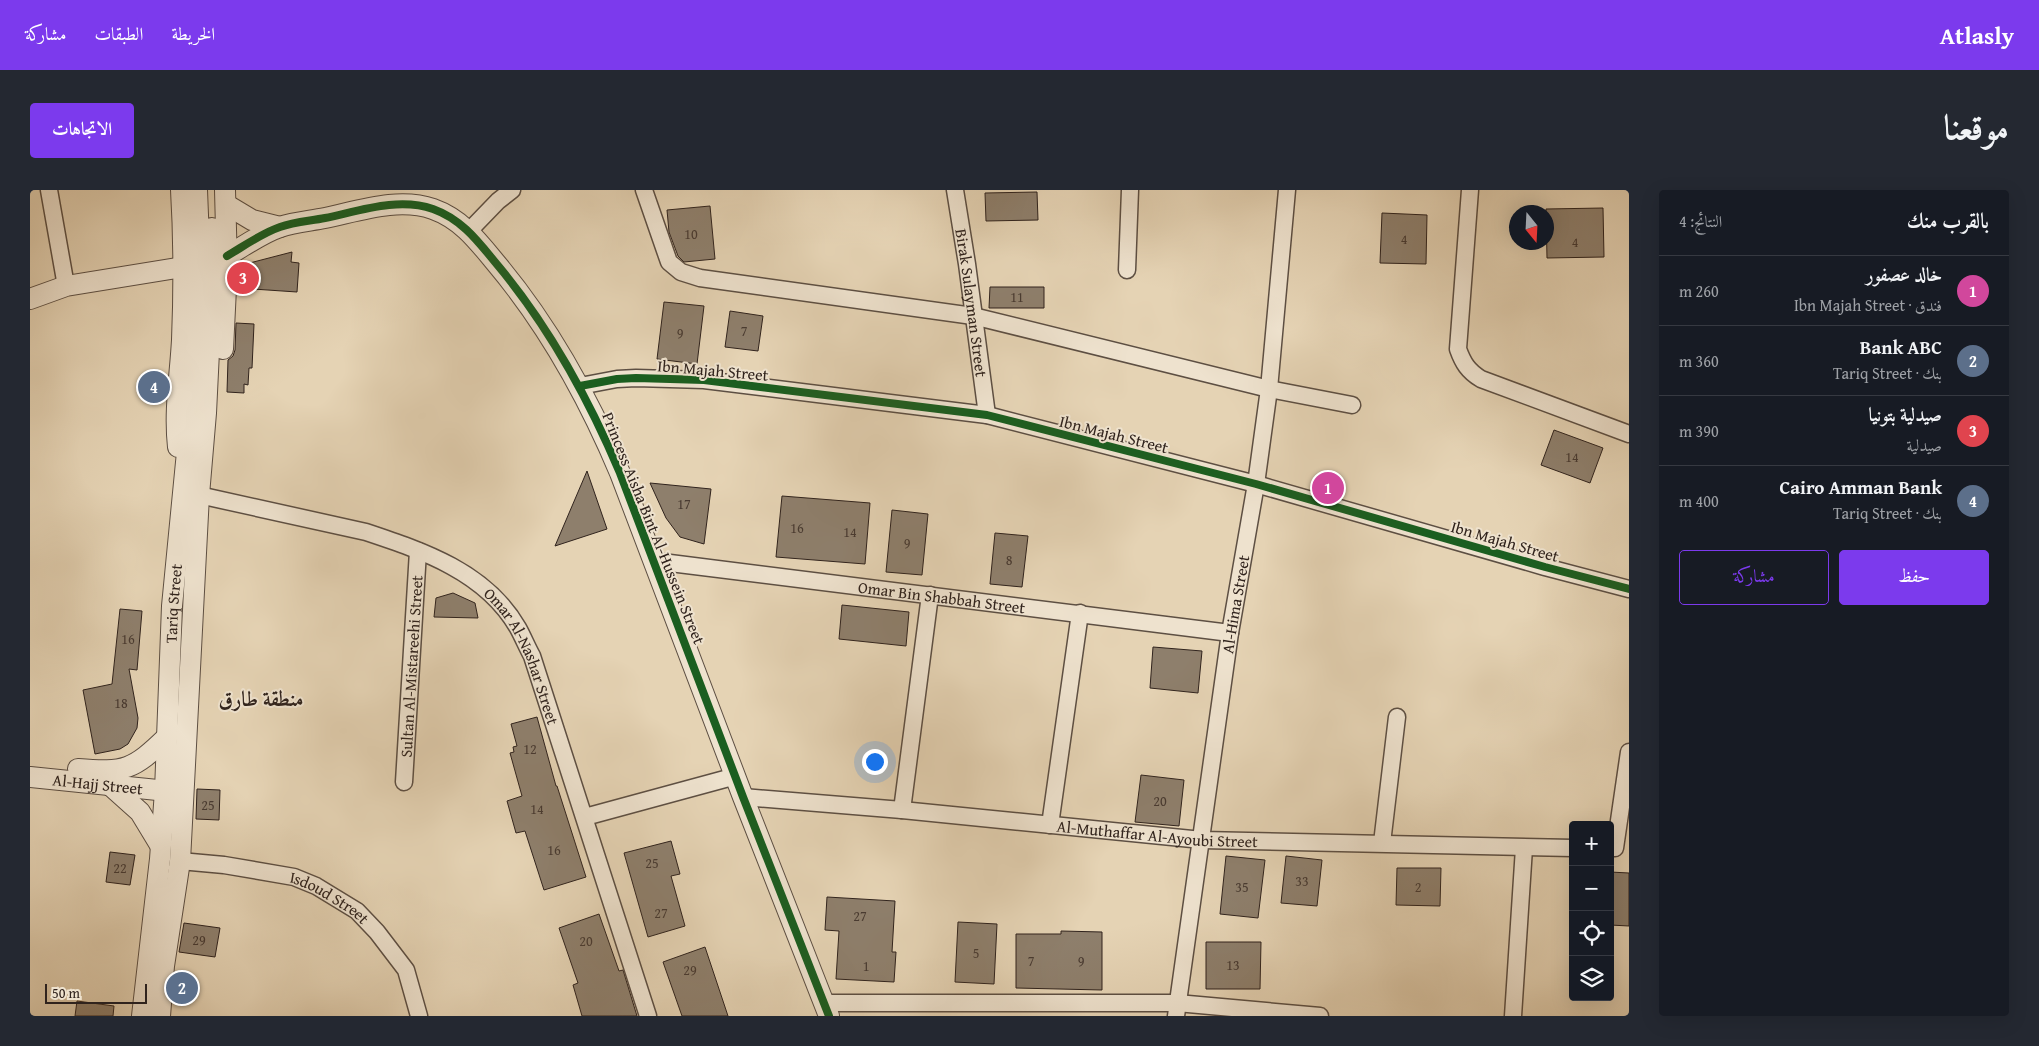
<!DOCTYPE html>
<html lang="ar">
<meta charset="utf-8">
<style>
body{margin:0;font-family:"Gentium Book Plus",Amiri,serif;background:#242831;color:#f1f3f6;direction:rtl}
.controls{position:absolute;right:15px;bottom:15px;display:grid;overflow:hidden;border-radius:5px;box-shadow:0 5px 20px #0002}
.controls button{width:45px;height:45px;display:grid;place-items:center;padding:0;border:0;border-bottom:1px solid #363941;background:#171b24;color:#f1f3f6;font:25px sans-serif}
.compass{position:absolute;left:1479px;top:15px;width:45px;height:45px;border-radius:50%;background:#171b24;box-shadow:0 5px 20px #0002;rotate:162deg}
.scale{position:absolute;left:15px;bottom:12px;width:102px;box-sizing:border-box;padding-left:5px;border:2px solid #30231d;border-top:0;font-size:14px;line-height:18px;white-space:nowrap;color:#30231d;-webkit-text-stroke:4px #eee2ce;paint-order:stroke}
.you{position:absolute;left:844px;top:571px;width:18px;height:18px;margin:-12px;border:4px solid #fff;border-radius:50%;background:#1a73e8;box-shadow:0 0 0 8px #1a73e833}
.badge{display:grid;place-items:center;width:32px;height:32px;border-radius:50%;background:#7c3aed;color:#fff;font-size:16px;font-weight:700}
.pin{position:absolute;translate:-50% -50%;border:2px solid #fff;box-shadow:0 1px 5px #0006}
.list{margin:0;padding:0;list-style:none}
h2{display:flex;justify-content:space-between;align-items:center;height:65px;margin:0;padding:0 20px;font-size:21px}
h2 small{font-size:16px;font-weight:400;color:#9ea1a6}
.list li{display:grid;grid-template-columns:32px 1fr auto;gap:15px;align-items:center;box-sizing:border-box;height:70px;padding:0 20px;border-top:1px solid #363941}
.list b{display:block;font-size:19px;white-space:nowrap}
.list p{margin:0;font-size:16px;white-space:nowrap;color:#9ea1a6}
.list em{font-size:16px;font-style:normal;color:#9ea1a6}
.actions{display:flex;gap:10px;padding:15px 20px}
.actions a{flex:1;padding:11px 0;border:1px solid #7c3aed;border-radius:5px;text-align:center;font-size:18px;color:#7c3aed}
.actions .main{background:#7c3aed;color:#fff}
.icon{flex:none;width:28px;height:28px;fill:none;stroke:currentColor;stroke-width:2;stroke-linecap:round;stroke-linejoin:round}
.map{position:relative;flex:none;width:1599px;height:826px;overflow:hidden;direction:ltr;border-radius:5px}
header{display:flex;align-items:center;gap:30px;box-sizing:border-box;height:70px;padding:0 25px;background:#7c3aed;color:#fff}
header strong{font-size:24px}
nav{display:flex;gap:28px;margin-inline-start:auto;font-size:18px}
.intro{display:flex;align-items:center;justify-content:space-between;box-sizing:border-box;height:120px;padding:0 30px}
h1{margin:0;font-size:35px}
.button{padding:12px 22px;border-radius:5px;background:#7c3aed;color:#fff;font-size:18px;font-weight:700}
main{display:flex;gap:30px;padding:0 30px}
aside{flex:1;background:#171b24;border-radius:5px;box-shadow:0 5px 20px #0002}
.map>svg:first-child{display:block}
.building{fill:#8e7f6c;stroke:#30231d}
.lines{fill:none;stroke-linecap:round;stroke-linejoin:round}
.minor-casing{stroke:#5d4f43;stroke-width:19}
.tertiary-casing{stroke:#5d4f43;stroke-width:22}
.minor{stroke:#eee2ce;stroke-width:16}
.tertiary{stroke:#eee2ce;stroke-width:20}
.cycleway-casing{stroke:#eee2ce;stroke-width:11}
.cycleway{stroke:#1b5e20;stroke-width:8}
.labels{text-anchor:middle;stroke-width:4;stroke-linejoin:round;paint-order:stroke}
.number-label{font-size:14px;fill:#483a31}
.street-label{font-size:16px;fill:#30231d;stroke:#eee2ce}
.district-label{font-size:21px;font-weight:bold;fill:#30231d;stroke:#eee2ce}
</style>
<header>
<strong>Atlasly</strong>
<nav><a>الخريطة</a><a>الطبقات</a><a>مشاركة</a></nav>
</header>
<div class="intro"><h1>موقعنا</h1><a class="button">الاتجاهات</a></div>
<main>
<aside>
<h2>بالقرب منك<small>النتائج: 4</small></h2>
<ul class="list">
<li><span class="badge" style="background:#d1479c">1</span><div><b>خالد عصفور</b><p>فندق · Ibn Majah Street</p></div><em>260 m</em></li>
<li><span class="badge" style="background:#5c6f8a">2</span><div><b>Bank ABC</b><p>بنك · Tariq Street</p></div><em>360 m</em></li>
<li><span class="badge" style="background:#e0444e">3</span><div><b>صيدلية بتونيا</b><p>صيدلية</p></div><em>390 m</em></li>
<li><span class="badge" style="background:#5c6f8a">4</span><div><b>Cairo Amman Bank</b><p>بنك · Tariq Street</p></div><em>400 m</em></li>
</ul>
<div class="actions"><a class="main">حفظ</a><a>مشاركة</a></div>
</aside>
<div class="map">
<svg width="1599" height="826" viewBox="0 0 1599 826">
<rect width="100%" height="100%" fill="#e5d3b4"/>
<filter id="stains"><feTurbulence type="fractalNoise" baseFrequency=".004" numOctaves="4"/><feColorMatrix values="0 0 0 0 .2 0 0 0 0 .09 0 0 0 0 .02 0 0 0 .5 -.17"/></filter>
<radialGradient id="worn" r=".72"><stop offset=".6" stop-color="#630" stop-opacity="0"/><stop offset="1" stop-color="#630" stop-opacity=".3"/></radialGradient>
<path class="building" d="M1007 2 1008 30 956 31 955 3Z
M680 16 685 69 654 72 648 66 639 42 637 20Z
M1573 18 1574 67 1517 68 1516 19Z
M1352 23 1397 25 1396 74 1350 73Z
M262 62 261 72 269 73 267 102 208 98 209 78 212 75Z
M960 97H1014V118H959Z
M634 112 674 116 667 174 627 169Z
M700 121 733 126 728 161 695 157Z
M206 133 224 134 222 178H219L218 195 214 194V203L197 202 198 170 203 166 205 160Z
M1524 240 1573 258 1560 293 1511 275Z
M557 281 577 339 525 356Z
M620 293 681 299 674 354 650 347 636 328Z
M752 306 840 313 835 374 746 367Z
M862 320 898 324 892 385 856 382Z
M965 343 998 346 992 397 960 394Z
M423 403 445 413 448 428 404 427 406 408Z
M812 415 879 422 876 456 809 449Z
M90 419 112 421 107 480 99 479 108 528 107 538 98 554 90 559 65 564 53 500 82 494Z
M1123 457 1172 461 1168 503 1120 498Z
M507 527 526 596H527L556 687 514 700 495 641 486 643 477 611 492 606 480 563 484 562 483 557 487 556 481 534Z
M1111 585 1154 590 1149 636 1105 632Z
M167 599 190 600 189 630 166 629Z
M641 651 650 684 641 686 655 736 618 747 594 663Z
M80 662 105 665 100 695 76 692Z
M1196 666 1235 670 1228 728 1190 724Z
M1256 666 1292 670 1287 716 1251 713Z
M1367 678H1411L1410 716 1366 715Z
M1580 682 1599 683V736L1580 735Z
M797 707 865 711 862 762H866L864 792 806 789 809 741 795 740Z
M569 724 589 781 593 780 607 826H552L543 795 548 793 529 738Z
M928 732 967 734 964 794 925 792Z
M154 733 190 738 185 767 149 762Z
M1031 741 1072 742V800L986 798V744H1031Z
M1176 752H1231L1230 799H1176Z
M675 757 698 826H652L633 772Z
M145 789 167 794 164 808 144 804Z
M47 811 84 816 83 826H45Z"/>
<g class="lines">
<g class="minor-casing">
<g id="minor">
<path d="M19 0 36 96"/>
<path d="M614 0 639 72 651 82 670 88 943 126 1239 199 1322 215"/>
<path id="s1" d="M925 0 937 74 957 225"/>
<path d="M1440 0 1428 159C1433 173 1438 181 1451 189L1599 244"/>
<path d="M439 41 468 11 482 0"/>
<path d="M1097 80 1100 0"/>
<path d="M550 196 587 189 606 188 674 190 957 225 1226 294 1515 377 1599 399"/>
<path id="s2" d="M169 305 336 342C393 361 456 382 488 438 493 447 497 457 502 466L618 826"/>
<path id="s3" d="M624 371 1200 443"/>
<path id="s4" d="M374 592 388 361"/>
<path id="s5" d="M713 607 872 620 1172 650 1543 658"/>
<path d="M872 620 900 405"/>
<path d="M555 627 706 586"/>
<path d="M1020 635 1050 423"/>
<path d="M1352 653 1367 527"/>
<path d="M1585 658 1599 562"/>
<path id="s6" d="M150 671 194 675 264 687 286 696 327 721 347 742 376 780 389 826"/>
<path d="M795 813H1147L1290 826"/>
<path id="s7" d="M1146 826 1200 443 1226 294 1239 199 1257 0"/>
<path d="M1483 826 1494 658"/>
</g>
</g>
<g class="tertiary-casing">
<g id="tertiary">
<path d="M197 15 222 30 250 37"/>
<path d="M197 66C214 56 232 43 250 37 264 32 280 31 295 28 329 21 368 7 403 19 431 29 447 50 465 72 519 136 558 207 590 283L713 607 799 826"/>
<path d="M0 109 36 96 153 77"/>
<path d="M193 159 197 78 195 0"/>
<path d="M148 257C144 221 150 186 152 150 154 100 154 50 151 0"/>
<path d="M48 579C95 583 103 580 137 547"/>
<path id="s8" d="M0 587 147 602"/>
<path d="M81 596 110 622 130 655"/>
<path id="s9" d="M112 826 130 669 135 601 142 416 161 221 166 151 169 50 167 0"/>
<path d="M130 826 134 776 150 671 169 305 176 223 183 79 182 38"/>
</g>
</g>
<use href="#minor" class="minor"/>
<use href="#tertiary" class="tertiary"/>
<g class="cycleway-casing">
<path id="cycleway" d="M197 66C214 56 232 43 250 37 264 32 280 31 295 28 329 21 368 7 403 19 431 29 447 50 465 72 519 136 558 207 590 283L713 607 799 826
M550 196 587 189 606 188 674 190 957 225 1226 294 1515 377 1599 399"/>
</g>
<use href="#cycleway" class="cycleway"/>
</g>
<g class="labels">
<g class="number-label">
<text x="661" y="49">10</text>
<text x="1374" y="54">4</text>
<text x="1545" y="57">4</text>
<text x="987" y="112">11</text>
<text x="714" y="146">7</text>
<text x="650" y="148">9</text>
<text x="1542" y="272">14</text>
<text x="654" y="319">17</text>
<text x="767" y="343">16</text>
<text x="820" y="347">14</text>
<text x="877" y="358">9</text>
<text x="979" y="375">8</text>
<text x="98" y="454">16</text>
<text x="91" y="518">18</text>
<text x="500" y="564">12</text>
<text x="1130" y="616">20</text>
<text x="178" y="620">25</text>
<text x="507" y="624">14</text>
<text x="524" y="665">16</text>
<text x="622" y="678">25</text>
<text x="90" y="683">22</text>
<text x="1272" y="696">33</text>
<text x="1212" y="702">35</text>
<text x="1388" y="702">2</text>
<text x="631" y="728">27</text>
<text x="830" y="731">27</text>
<text x="169" y="755">29</text>
<text x="556" y="756">20</text>
<text x="946" y="768">5</text>
<text x="1001" y="776">7</text>
<text x="1051" y="776">9</text>
<text x="1203" y="780">13</text>
<text x="836" y="781">1</text>
<text x="660" y="785">29</text>
</g>
<g class="street-label">
<text dy="6" stroke="none"><textPath href="#s1" startOffset="114">Birak Sulayman Street</textPath></text>
<text transform="translate(683 180) rotate(5)" y="6">Ibn Majah Street</text>
<text transform="translate(1084 244) rotate(14)" y="6">Ibn Majah Street</text>
<text transform="translate(624 338) rotate(68)" y="6">Princess Aisha Bint Al-Hussein Street</text>
<text transform="translate(1475 351) rotate(16)" y="6">Ibn Majah Street</text>
<text dy="6" stroke="none"><textPath href="#s3" startOffset="290">Omar Bin Shabbah Street</textPath></text>
<text dy="6" stroke="none"><textPath href="#s9" startOffset="414">Tariq Street</textPath></text>
<text dy="6" stroke="none"><textPath href="#s7" startOffset="416">Al-Hima Street</textPath></text>
<text dy="6" stroke="none"><textPath href="#s2" startOffset="382">Omar Al-Nashar Street</textPath></text>
<text dy="6" stroke="none"><textPath href="#s4" startOffset="116">Sultan Al-Mistareehi Street</textPath></text>
<text dy="6" stroke="none"><textPath href="#s8" startOffset="68">Al-Hajj Street</textPath></text>
<text dy="6" stroke="none"><textPath href="#s5" startOffset="416">Al-Muthaffar Al-Ayoubi Street</textPath></text>
<text dy="6" stroke="none"><textPath href="#s6" startOffset="156">Isdoud Street</textPath></text>
</g>
<g class="district-label">
<text x="231" y="516">منطقة طارق</text>
</g>
</g>
<rect width="100%" height="100%" filter="url(#stains)"/>
<rect width="100%" height="100%" fill="url(#worn)"/>
</svg>
<div class="controls">
<button>+</button>
<button>−</button>
<button><svg class="icon" aria-label="locate" viewBox="0 0 24 24"><circle cx="12" cy="12" r="6"/><path d="M12 2v4M12 18v4M2 12h4M18 12h4"/></svg></button>
<button><svg class="icon" aria-label="layers" viewBox="0 0 24 24"><path d="M12 4l9 5-9 5-9-5zM3 14l9 5 9-5"/></svg></button>
</div>
<svg class="compass" viewBox="-18 -18 36 36"><path d="M0-13l5 13h-10z" fill="#e53935"/><path d="M0 13l5-13h-10z" fill="#9ea1a6"/></svg>
<div class="scale">50 m</div>
<div class="you"></div>
<div class="pin badge" style="left:1298px;top:298px;background:#d1479c">1</div>
<div class="pin badge" style="left:152px;top:798px;background:#5c6f8a">2</div>
<div class="pin badge" style="left:213px;top:88px;background:#e0444e">3</div>
<div class="pin badge" style="left:124px;top:197px;background:#5c6f8a">4</div>
</div>
</main>
